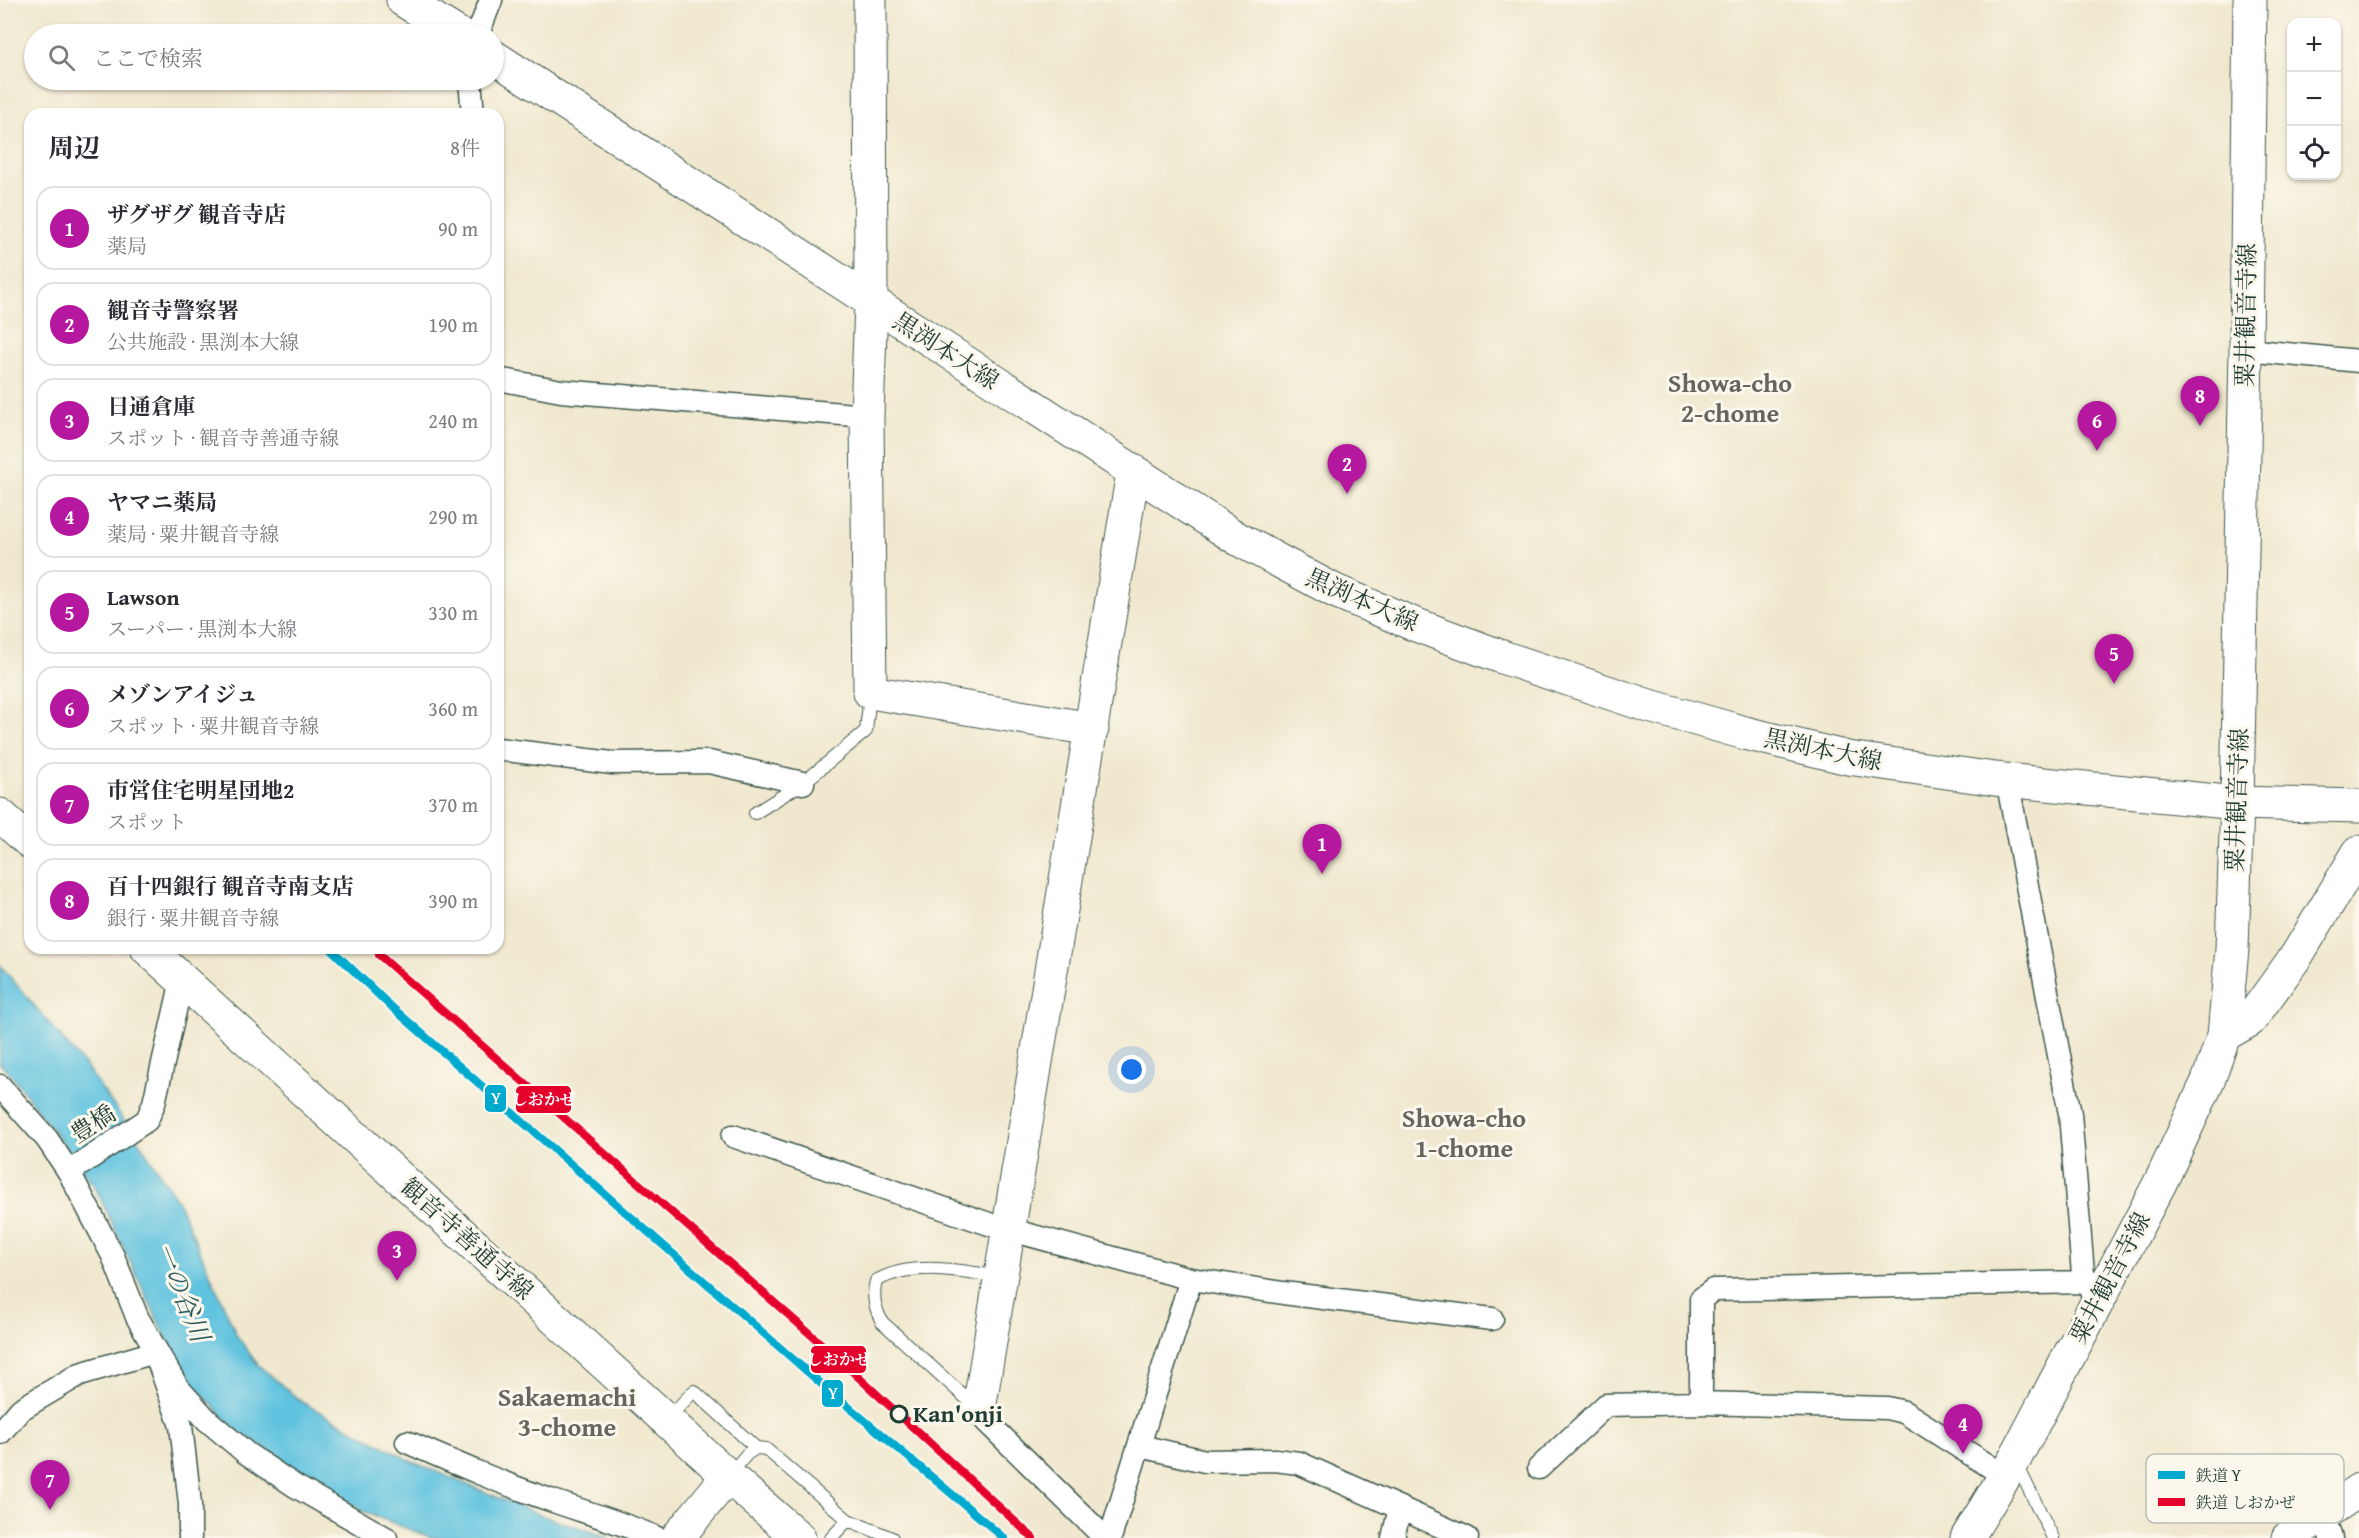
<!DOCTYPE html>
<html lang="ja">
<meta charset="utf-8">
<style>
body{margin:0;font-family:"Gentium Book Plus","Noto Serif JP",serif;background:#f2f2f3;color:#2b2b33}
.controls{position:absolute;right:18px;top:18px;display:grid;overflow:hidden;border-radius:12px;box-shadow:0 2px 4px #0004}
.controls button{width:54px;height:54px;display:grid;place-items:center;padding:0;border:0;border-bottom:2px solid #e1e1e2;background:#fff;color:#2b2b33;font:30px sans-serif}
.you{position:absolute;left:1132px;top:1070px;width:21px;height:21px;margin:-15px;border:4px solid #fff;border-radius:50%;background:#1a73e8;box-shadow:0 0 0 9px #1a73e833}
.badge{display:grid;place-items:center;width:39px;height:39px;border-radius:50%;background:#b5179e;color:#fff;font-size:20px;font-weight:700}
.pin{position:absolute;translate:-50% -50px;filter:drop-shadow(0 2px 3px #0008)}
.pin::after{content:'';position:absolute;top:32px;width:21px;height:18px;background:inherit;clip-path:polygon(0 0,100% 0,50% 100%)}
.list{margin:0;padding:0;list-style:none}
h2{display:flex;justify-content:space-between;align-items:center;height:78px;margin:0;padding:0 24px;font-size:26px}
h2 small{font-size:20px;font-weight:400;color:#7c7c81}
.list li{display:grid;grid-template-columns:39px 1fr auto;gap:18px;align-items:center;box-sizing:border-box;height:84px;margin:0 12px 12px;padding:0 12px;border:2px solid #e1e1e2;border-radius:18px}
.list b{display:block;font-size:22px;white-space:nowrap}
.list p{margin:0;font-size:20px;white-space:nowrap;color:#7c7c81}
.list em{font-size:20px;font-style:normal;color:#7c7c81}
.icon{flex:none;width:33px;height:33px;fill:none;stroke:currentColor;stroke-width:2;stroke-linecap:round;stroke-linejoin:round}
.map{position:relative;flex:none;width:2359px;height:1538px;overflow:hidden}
.search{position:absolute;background:#fff;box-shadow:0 2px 4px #0004;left:24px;top:24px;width:480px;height:66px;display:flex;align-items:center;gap:15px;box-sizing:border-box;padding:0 21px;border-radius:33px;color:#7c7c81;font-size:22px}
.panel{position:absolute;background:#fff;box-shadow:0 2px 4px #0004;left:24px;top:108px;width:480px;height:846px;border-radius:18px}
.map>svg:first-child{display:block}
.water{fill:#61c3df;stroke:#40808a;stroke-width:1.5}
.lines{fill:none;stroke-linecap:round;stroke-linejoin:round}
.lane-casing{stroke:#3e574b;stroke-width:14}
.street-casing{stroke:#3e574b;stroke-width:25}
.secondary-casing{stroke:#3e574b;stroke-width:35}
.primary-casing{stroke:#3e574b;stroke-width:35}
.lane{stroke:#fff;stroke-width:12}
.street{stroke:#fff;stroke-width:22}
.secondary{stroke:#fff;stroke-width:33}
.primary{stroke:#fff;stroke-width:33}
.rail-1-casing{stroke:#fbf7ec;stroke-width:12}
.rail-2-casing{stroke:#fbf7ec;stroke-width:12}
.rail-1{stroke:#00a9ce;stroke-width:8}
.rail-2{stroke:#e4002b;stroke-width:8}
.stop-dot{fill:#fbf7ec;stroke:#1f3d34;stroke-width:3}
.labels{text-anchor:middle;stroke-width:6;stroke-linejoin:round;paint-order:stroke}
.street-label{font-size:24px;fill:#1f3d34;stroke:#fbf7ec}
.stop-label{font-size:24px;font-weight:bold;fill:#1f3d34;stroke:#fbf7ec;text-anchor:start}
.neighbourhood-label{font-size:26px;font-weight:bold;fill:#66655e;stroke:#fbf7ec}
.water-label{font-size:26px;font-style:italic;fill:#305e5f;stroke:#fbf7ec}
.key{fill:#fbf7ec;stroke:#b9bfb5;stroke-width:1.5}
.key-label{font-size:16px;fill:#1f3d34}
.line-badge{stroke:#fbf7ec;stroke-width:2}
.badge-label{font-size:16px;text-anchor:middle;font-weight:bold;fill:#fff}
</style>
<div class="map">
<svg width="2359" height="1538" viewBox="0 0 2359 1538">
<rect width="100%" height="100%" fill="#fbf7ec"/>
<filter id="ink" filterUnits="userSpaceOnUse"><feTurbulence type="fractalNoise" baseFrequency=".0167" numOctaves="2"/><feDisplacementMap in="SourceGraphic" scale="12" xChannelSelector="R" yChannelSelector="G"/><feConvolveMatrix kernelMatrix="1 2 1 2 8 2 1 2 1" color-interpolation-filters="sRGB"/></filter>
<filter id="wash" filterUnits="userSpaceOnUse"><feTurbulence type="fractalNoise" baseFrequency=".008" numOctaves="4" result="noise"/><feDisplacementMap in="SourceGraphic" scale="24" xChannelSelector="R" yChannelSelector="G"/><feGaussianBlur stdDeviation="1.35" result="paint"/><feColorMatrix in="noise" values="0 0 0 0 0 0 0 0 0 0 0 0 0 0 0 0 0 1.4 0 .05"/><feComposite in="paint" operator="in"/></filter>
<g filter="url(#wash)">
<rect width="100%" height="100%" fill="#f0e8ce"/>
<path class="water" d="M0 965 86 1067 136 1137 179 1203 237 1336 258 1365 303 1403 413 1462 540 1515 611 1538H432L362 1511 233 1428 186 1376 167 1340 95 1187 13 1077 0 1064Z"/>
</g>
<g filter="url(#ink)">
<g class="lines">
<g class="lane-casing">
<path id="lane" d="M755 813 803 783 866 731 870 694
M976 1407 882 1322C875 1308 872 1297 876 1281 912 1260 962 1271 1001 1277
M667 1419 694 1391 756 1448
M2012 1466 2022 1475 2053 1538
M729 1475 747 1454 756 1448 766 1449 848 1520 892 1538
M831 1538 848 1520"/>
</g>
<g class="street-casing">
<path id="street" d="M479 31 491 0
M470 80 473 114
M2246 350 2359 361
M498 379 561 391 867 416
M498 749 612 763 709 762 803 783
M2010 795 2070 1114 2083 1274 2097 1303
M0 1086 47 1139 69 1172 113 1256 137 1317 178 1388 207 1420 246 1453 295 1486 386 1538
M733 1136 989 1224 1191 1279 1283 1293 1492 1319
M69 1172 147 1120 154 1103 182 980
M1701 1403V1299L1713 1290 2086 1282
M979 1409 986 1421 1105 1538
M0 1433 21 1409 80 1374 155 1352 181 1426 190 1504V1538
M407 1442C455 1463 503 1484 553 1501 588 1513 623 1523 657 1538
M1140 1446 1205 1461 1275 1460 1299 1463 1467 1538
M1539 1468 1606 1405 1701 1403 1887 1408 1904 1412 2005 1476
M2323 1515 2331 1538
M1110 1538 1191 1279
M1393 1538 1400 1508"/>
</g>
<g class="secondary-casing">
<path id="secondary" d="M403 0 458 34
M870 0 871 302 867 416 870 692 1092 729
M494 57 1238 539 1335 591 1411 623 1502 657 1646 705 1745 733 1848 758 1995 779 2237 803 2359 806
M2224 1035 2250 1020 2297 955 2359 852
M979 1409 1133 472
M728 1476 799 1538
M1967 1538 2011 1466 2161 1181 2208 1081 2224 1035 2232 949 2237 803 2246 350 2250 0
M2288 1538 2359 1490"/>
</g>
<g class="primary-casing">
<path id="primary" d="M0 815 30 842
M147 948 728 1476 677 1538"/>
</g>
<use href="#lane" class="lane"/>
<use href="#street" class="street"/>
<use href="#secondary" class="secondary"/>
<use href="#primary" class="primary"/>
<g class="rail-1-casing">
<path id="rail-1" d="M330 948 386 1002 818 1381 1004 1538"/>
</g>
<g class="rail-2-casing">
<path id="rail-2" d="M379 955 842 1362 1033 1538"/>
</g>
<use href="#rail-1" class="rail-1"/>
<use href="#rail-2" class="rail-2"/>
</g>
</g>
<circle class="stop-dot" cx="899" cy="1414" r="8"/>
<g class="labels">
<g class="street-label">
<text transform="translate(2246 315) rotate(-89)" y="8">粟井観音寺線</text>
<text transform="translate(946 351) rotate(33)" y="8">黒渕本大線</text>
<text transform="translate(1362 600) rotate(24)" y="8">黒渕本大線</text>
<text transform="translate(1823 750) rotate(12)" y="8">黒渕本大線</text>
<text transform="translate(2237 800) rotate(-88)" y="8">粟井観音寺線</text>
<text transform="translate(93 1124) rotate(-33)" y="8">豊橋</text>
<text transform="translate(467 1239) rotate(42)" y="8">観音寺善通寺線</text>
<text transform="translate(2110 1278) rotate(-62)" y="8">粟井観音寺線</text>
</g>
<g class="stop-label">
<text x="913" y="1422">Kan'onji</text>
</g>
<g class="neighbourhood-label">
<text x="1730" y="392">Showa-cho<tspan x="1730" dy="30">2-chome</tspan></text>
<text x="1464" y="1127">Showa-cho<tspan x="1464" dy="30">1-chome</tspan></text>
<text x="567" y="1406">Sakaemachi<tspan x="567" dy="30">3-chome</tspan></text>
</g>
<g class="water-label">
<text transform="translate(182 1292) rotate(68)" y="9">一の谷川</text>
</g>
</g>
<rect x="2146" y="1454" width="198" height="69" rx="9" class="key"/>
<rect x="2158" y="1471" width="27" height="8" fill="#00a9ce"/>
<rect x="2158" y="1498" width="27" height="8" fill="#e4002b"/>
<g class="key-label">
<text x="2196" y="1481">鉄道 Y</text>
<text x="2196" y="1508">鉄道 しおかぜ</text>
</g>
<g class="line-badge">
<rect x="484" y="1084" width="23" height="29" rx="6" fill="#00a9ce"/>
<rect x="515" y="1085" width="57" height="29" rx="6" fill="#e4002b"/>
<rect x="810" y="1345" width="57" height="29" rx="6" fill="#e4002b"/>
<rect x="821" y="1379" width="23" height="29" rx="6" fill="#00a9ce"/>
</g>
<g class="badge-label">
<text x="496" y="1104">Y</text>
<text x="544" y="1105">しおかぜ</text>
<text x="839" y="1365">しおかぜ</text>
<text x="833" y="1399">Y</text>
</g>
</svg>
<div class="controls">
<button>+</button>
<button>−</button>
<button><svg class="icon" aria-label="locate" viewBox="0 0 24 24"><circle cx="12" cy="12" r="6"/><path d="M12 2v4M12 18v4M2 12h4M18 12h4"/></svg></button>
</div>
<div class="you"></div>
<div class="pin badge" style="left:1322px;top:874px">1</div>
<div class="pin badge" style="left:1347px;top:494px">2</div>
<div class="pin badge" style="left:397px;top:1281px">3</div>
<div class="pin badge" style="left:1963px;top:1454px">4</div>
<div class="pin badge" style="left:2114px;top:684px">5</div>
<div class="pin badge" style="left:2097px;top:451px">6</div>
<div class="pin badge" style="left:50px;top:1510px">7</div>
<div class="pin badge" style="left:2200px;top:426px">8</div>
<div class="search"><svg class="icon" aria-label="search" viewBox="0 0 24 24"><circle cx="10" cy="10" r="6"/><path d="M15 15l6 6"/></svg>ここで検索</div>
<section class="panel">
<h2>周辺<small>8件</small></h2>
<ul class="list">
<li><span class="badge">1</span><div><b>ザグザグ 観音寺店</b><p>薬局</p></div><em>90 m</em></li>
<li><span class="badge">2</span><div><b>観音寺警察署</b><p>公共施設 · 黒渕本大線</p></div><em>190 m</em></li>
<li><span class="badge">3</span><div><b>日通倉庫</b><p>スポット · 観音寺善通寺線</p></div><em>240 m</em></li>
<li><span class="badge">4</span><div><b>ヤマニ薬局</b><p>薬局 · 粟井観音寺線</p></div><em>290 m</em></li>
<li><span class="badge">5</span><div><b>Lawson</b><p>スーパー · 黒渕本大線</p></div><em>330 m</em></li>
<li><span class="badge">6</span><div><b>メゾンアイジュ</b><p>スポット · 粟井観音寺線</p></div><em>360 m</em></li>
<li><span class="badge">7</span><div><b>市営住宅明星団地2</b><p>スポット</p></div><em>370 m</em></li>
<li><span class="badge">8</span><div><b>百十四銀行 観音寺南支店</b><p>銀行 · 粟井観音寺線</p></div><em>390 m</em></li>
</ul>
</section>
</div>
